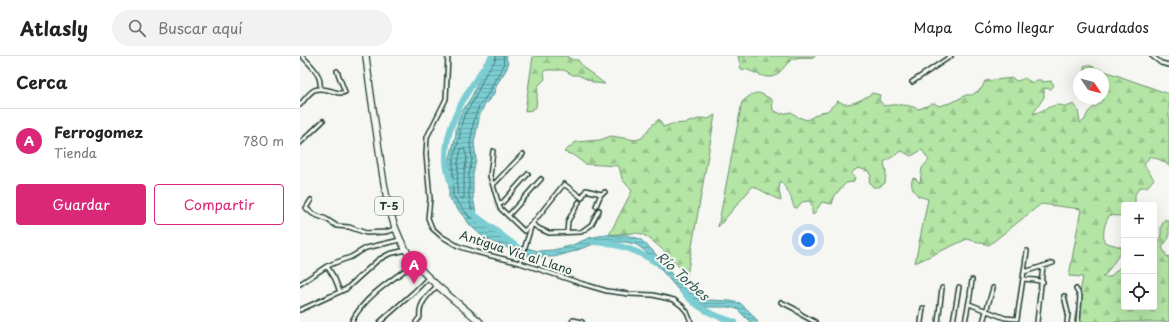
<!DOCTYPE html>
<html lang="es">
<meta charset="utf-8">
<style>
body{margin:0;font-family:"Playpen Sans",sans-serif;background:#f2f2f2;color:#222}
.controls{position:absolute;right:12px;bottom:12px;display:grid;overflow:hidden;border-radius:4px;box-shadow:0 4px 16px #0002}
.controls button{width:36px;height:36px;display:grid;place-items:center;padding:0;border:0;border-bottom:1px solid #e0e0e0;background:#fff;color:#222;font:20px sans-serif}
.compass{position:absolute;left:773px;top:12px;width:36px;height:36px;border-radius:50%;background:#fff;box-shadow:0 4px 16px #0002;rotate:125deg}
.you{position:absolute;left:508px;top:184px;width:14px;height:14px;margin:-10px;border:3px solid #fff;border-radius:50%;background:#1a73e8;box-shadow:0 0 0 6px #1a73e833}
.badge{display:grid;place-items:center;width:26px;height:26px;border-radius:50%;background:#db2777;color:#fff;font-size:13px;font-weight:700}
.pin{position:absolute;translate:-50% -33px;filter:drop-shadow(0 1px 2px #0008)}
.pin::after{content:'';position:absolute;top:21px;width:14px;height:12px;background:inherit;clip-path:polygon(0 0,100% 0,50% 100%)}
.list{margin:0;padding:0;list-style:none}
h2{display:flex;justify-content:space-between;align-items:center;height:52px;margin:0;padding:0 16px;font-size:17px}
h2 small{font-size:13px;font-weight:400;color:#767676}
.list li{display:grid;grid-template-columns:26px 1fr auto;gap:12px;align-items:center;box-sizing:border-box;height:64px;padding:0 16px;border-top:1px solid #e0e0e0}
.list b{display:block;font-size:15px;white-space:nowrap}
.list p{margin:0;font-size:13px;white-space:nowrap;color:#767676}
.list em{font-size:13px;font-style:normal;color:#767676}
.actions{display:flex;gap:8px;padding:12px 16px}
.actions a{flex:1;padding:9px 0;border:1px solid #db2777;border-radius:4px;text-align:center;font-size:14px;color:#db2777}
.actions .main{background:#db2777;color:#fff}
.icon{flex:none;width:22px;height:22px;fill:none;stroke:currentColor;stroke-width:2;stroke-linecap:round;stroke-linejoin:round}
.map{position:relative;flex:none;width:869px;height:266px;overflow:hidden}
header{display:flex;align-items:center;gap:24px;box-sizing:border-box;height:56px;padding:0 20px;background:#fff;border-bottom:1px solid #e0e0e0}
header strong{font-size:19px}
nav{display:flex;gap:22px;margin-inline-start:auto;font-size:14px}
.search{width:280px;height:36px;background:#f2f2f2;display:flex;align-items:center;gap:10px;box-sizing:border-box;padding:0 14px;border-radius:22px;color:#767676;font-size:15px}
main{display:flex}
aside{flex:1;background:#fff}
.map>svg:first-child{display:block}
.forest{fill:url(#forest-firs);stroke:#6a916c}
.water{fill:url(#water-rules);stroke:#569393}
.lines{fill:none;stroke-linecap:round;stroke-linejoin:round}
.shore{stroke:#447773;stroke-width:1}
.river{stroke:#7bcdd2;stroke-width:6}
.minor-casing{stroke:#1f3d34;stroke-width:6}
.trunk-casing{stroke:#1f3d34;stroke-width:8}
.minor{stroke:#f6f6f2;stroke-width:3}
.trunk{stroke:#f6f6f2;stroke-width:5.5}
.labels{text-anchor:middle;stroke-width:4;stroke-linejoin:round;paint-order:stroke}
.shield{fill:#f6f6f2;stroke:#60746d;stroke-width:1}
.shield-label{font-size:11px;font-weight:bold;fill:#1f3d34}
.street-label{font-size:12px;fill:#1f3d34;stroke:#f6f6f2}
.water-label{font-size:13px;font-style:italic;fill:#315a54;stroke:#f6f6f2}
</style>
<header>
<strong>Atlasly</strong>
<div class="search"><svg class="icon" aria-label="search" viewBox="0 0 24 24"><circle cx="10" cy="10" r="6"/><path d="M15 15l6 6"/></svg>Buscar aquí</div>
<nav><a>Mapa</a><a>Cómo llegar</a><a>Guardados</a></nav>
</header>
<main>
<aside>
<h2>Cerca<small></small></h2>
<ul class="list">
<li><span class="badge">A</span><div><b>Ferrogomez</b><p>Tienda</p></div><em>780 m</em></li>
</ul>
<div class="actions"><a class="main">Guardar</a><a>Compartir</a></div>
</aside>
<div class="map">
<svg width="869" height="266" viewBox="0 0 869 266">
<defs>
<pattern id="forest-firs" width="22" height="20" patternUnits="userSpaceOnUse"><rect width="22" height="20" fill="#b4e5a5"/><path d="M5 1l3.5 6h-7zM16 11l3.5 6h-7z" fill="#9ac58f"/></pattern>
<pattern id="water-rules" width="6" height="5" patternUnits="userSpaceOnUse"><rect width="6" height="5" fill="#7bcdd2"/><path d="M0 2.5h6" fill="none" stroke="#64a8ab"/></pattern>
</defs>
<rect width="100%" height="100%" fill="#f6f6f2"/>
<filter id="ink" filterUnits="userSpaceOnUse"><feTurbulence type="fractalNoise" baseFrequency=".025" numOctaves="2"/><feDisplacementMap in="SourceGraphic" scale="8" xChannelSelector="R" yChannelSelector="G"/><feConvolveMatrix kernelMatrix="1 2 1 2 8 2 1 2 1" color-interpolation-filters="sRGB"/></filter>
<g filter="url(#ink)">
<path class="forest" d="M233 0H268L267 1 273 4H278L284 12 305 28 295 27 278 19H273L264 14H246L244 16 245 23 238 30 236 51 232 54 225 55Z
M438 0H514L515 1C507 2 500 0 493 3 485 7 480 20 471 21 460 22 452 13 441 13Z
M788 9 869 38V110L863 105 850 100 844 109 854 123 847 131H840L835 138V147L834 149H824V159L816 160 810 159C804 167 803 175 804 186L821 191V196L806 218 802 221H810L824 207V251H854V197L861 179V171L865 163 869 166V182L862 191 867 201 869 200V266H774L783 221 769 220 781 153 741 148 689 189 667 183 615 207 628 143 618 140C614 134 609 130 613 122L616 123 620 127 622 112 629 104 622 94 611 100 602 95 584 106 586 116 585 127 579 131H573L569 125 571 120 568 115 558 112 551 117 555 122 553 126 546 127 534 140V142L532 148 522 146 513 159 512 157C512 152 513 149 509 145L502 146 497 152 494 151C490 138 489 135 480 125L479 134 481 145 453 130 418 171 442 46C455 35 457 34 472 44L473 54 481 58 491 56 498 61 507 64 521 56 527 55 538 45C540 46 542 47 544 48 553 49 565 42 572 37L580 39 579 44 584 50C596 48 607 48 619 53L634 47 639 50 653 46 666 39H672L682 32 685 25 713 22 716 25C730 22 719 20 733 27 736 24 740 22 743 26L751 25 754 29 751 33 744 32V41L733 58C744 55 755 45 766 51L774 48 778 54 780 67 785 64C788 51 795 53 801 46 806 40 803 26 803 18H785L784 10Z
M415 59 387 219C377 209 351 178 337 177 328 177 318 178 309 179L332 135 322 123 319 110 285 108 273 99 264 96 276 86 300 84 311 80 336 84 342 82 350 71 359 63 363 71 372 68 386 67 402 62 408 63Z"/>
<path class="water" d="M193 0H206L208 9 206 14 197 28 193 40 185 48 180 58 174 87 176 103 173 118V141L176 157 183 168 194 177 215 189 238 195 253 194 270 190 289 182 304 179H326L340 183 353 195 382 231 392 235 403 243 409 244 430 245 440 247 450 256 458 266H450L437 253 429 251H407L401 249 390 241 381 237 344 194 335 188 325 186H305L291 189 272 196 254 201H234L222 198 193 186 183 181 171 170 149 142V106L156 78V73L160 59 172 40 182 17Z"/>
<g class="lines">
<path class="shore" d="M196 0V3L185 19 175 42 164 60 160 73V79L153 106V140L170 162 173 160 169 141V118L172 103 170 88 174 64 179 50 189 37 194 26 202 12 204 9 203 0
M164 92 167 102 164 117V142L162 143 158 139 157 134 158 107 161 93Z"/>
<path class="river" d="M151 127C133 82 167 35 192 0
M172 157 216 190
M293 186C315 187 337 194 355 206
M382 235C398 253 412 259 435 266"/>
<g class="minor-casing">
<path id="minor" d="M2 0C11 9 22 19 20 32
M148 0 146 43 127 81 126 98 130 143 128 162 132 172 141 180 158 190 176 196 220 207 283 228 307 235 329 238 353 239 374 244 382 250 387 256 391 266
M852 0 861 7 869 9
M612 26 651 0
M0 49C12 34 13 30 32 35 37 37 41 38 45 36L37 15
M0 87 23 65
M193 95 190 120 200 152 224 175 232 168 264 128 282 142 286 134 301 138
M194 128 223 98
M11 144 6 152 13 158 26 163 37 170 49 171 66 177 85 176 96 173
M199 149 203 146 228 118
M296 150 301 138 305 136
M208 160 241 123
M267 176 268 165 279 146
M220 207 232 168 240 173 249 177 281 176 291 169 299 154
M27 210 35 223 40 236
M724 216 753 207
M723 223 735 224 743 226
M0 228 27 210 37 206 51 201 66 192 100 184
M776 233 780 240 778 266
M764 240 768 257 767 266
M481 246 495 253 502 259 515 266
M669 248 705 262 717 263 727 195
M0 254 46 233 78 204 89 198 106 194
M52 265C65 240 93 223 115 207
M80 266 114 236 129 221
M116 266 120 261C118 248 128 239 137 230
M272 266 273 264 282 266
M621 266 623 252
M638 266 642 232
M653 266 659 231
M665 266 670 240 672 224
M683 266 693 232
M737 266 743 210"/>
</g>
<g class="trunk-casing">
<path id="trunk" d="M66 0C69 29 74 58 78 87 84 128 88 174 115 207 134 230 159 247 180 266"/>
</g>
<use href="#minor" class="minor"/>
<use href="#trunk" class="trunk"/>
</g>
</g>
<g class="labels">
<rect class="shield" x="75" y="141" width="28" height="18" rx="3"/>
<g class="shield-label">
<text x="89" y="154">T-5</text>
</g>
<g class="street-label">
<text transform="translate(216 197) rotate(18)" y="4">Antigua Vía al Llano</text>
</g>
<g class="water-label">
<text transform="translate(383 220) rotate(42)" y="5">Río Torbes</text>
</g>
</g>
</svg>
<div class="controls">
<button>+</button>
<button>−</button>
<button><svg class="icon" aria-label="locate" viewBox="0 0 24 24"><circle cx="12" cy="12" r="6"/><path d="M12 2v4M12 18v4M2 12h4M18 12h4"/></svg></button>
</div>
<svg class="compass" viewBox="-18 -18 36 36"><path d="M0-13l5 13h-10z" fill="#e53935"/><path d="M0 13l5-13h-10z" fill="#767676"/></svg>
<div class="you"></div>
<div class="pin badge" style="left:114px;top:228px">A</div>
</div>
</main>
